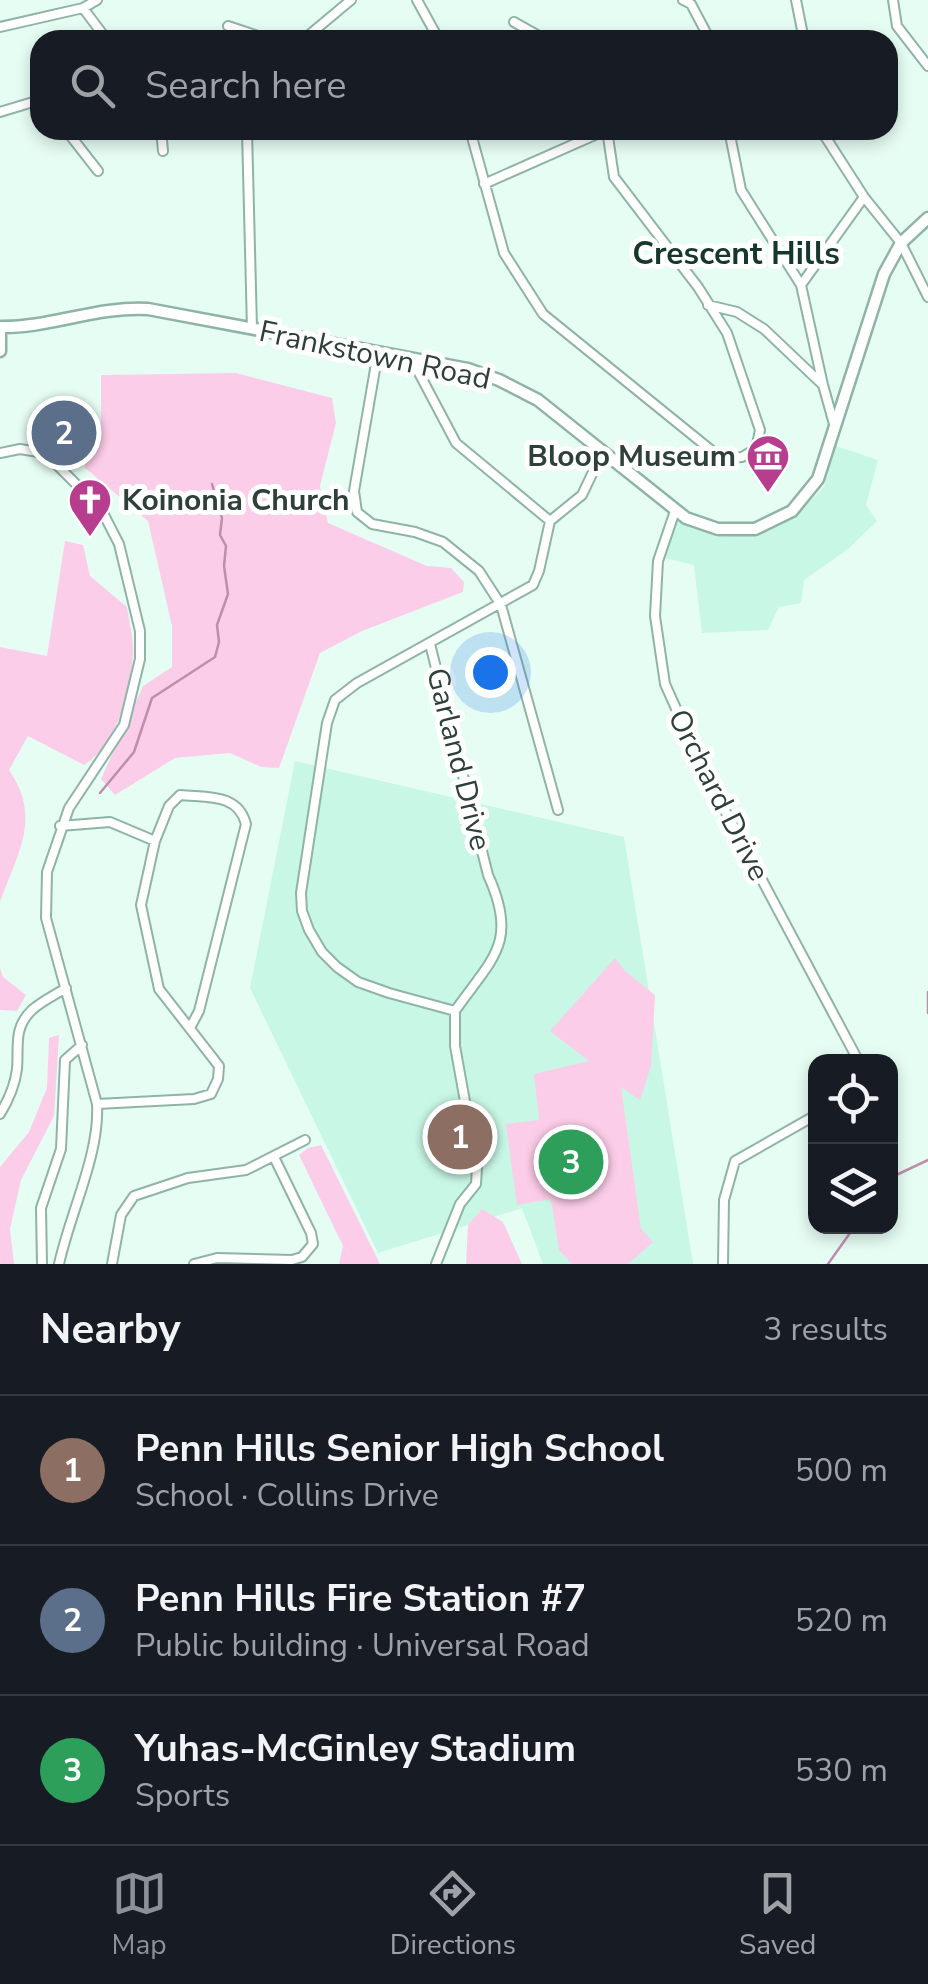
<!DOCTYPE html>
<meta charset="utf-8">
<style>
body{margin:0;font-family:"Nunito Sans",sans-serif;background:#242831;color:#f1f3f6}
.controls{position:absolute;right:30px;bottom:30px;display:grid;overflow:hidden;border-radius:20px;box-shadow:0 5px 15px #0003}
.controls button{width:90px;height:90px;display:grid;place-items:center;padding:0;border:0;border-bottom:2px solid #363941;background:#171b24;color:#f1f3f6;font:50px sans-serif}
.you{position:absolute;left:490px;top:672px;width:35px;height:35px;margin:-25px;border:8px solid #fff;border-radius:50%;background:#1a73e8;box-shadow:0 0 0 15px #1a73e833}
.badge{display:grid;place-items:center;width:65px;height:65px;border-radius:50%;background:#8c9099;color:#fff;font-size:32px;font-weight:700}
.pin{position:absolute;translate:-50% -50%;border:5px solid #fff;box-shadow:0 2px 10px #0006}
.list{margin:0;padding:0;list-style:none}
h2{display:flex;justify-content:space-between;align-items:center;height:130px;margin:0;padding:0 40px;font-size:42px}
h2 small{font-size:32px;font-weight:400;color:#9ea1a6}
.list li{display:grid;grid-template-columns:65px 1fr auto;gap:30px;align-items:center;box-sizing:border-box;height:150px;padding:0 40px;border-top:2px solid #363941}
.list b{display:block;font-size:38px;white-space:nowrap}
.list p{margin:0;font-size:32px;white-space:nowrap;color:#9ea1a6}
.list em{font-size:32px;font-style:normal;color:#9ea1a6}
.icon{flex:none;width:55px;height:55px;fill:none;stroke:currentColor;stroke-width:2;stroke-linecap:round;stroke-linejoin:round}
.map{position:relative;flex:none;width:928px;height:1264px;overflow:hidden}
.search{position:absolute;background:#171b24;box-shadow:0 5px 15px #0003;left:30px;right:30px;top:30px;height:110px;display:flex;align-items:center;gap:25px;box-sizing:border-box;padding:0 35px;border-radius:30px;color:#9ea1a6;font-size:38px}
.sheet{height:580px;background:#171b24}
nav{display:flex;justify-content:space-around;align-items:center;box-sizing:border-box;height:140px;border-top:2px solid #363941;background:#171b24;font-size:28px;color:#9ea1a6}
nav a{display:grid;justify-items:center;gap:5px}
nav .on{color:#8c9099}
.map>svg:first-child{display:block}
.built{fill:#c8f7e5}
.green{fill:#fccde8}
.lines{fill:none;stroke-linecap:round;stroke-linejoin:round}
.stream{stroke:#be8fac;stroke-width:2.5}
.minor-casing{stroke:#8fb4a6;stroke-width:12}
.major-casing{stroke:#8fb4a6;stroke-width:15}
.minor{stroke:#fff;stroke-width:8}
.major{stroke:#fff;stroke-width:10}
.labels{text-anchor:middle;stroke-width:10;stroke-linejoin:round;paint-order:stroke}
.street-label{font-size:30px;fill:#2f3f39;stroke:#fff}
.poi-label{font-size:30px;font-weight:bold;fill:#2f3f39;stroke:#fff;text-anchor:end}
.neighbourhood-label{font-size:32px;font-weight:bold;fill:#15372c;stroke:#fff}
</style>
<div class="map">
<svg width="928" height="1264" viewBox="0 0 928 1264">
<rect width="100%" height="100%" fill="#e6fdf4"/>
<path class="built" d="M836 446 878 460 866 505 877 521 848 549 804 580 801 603 779 607 768 630 702 633 694 565 665 558 675 519 717 537 762 534 792 519 824 487Z
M295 761 624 837 693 1264H543L522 1208 378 1253 250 988Z"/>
<path class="green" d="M236 373 332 398 336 423 320 486 328 523 427 566 451 568 464 582 463 592 362 631 320 653 279 768 261 767 230 753 175 758 115 795 101 779 143 686 172 667V626L148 521 84 467 101 436V375Z
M65 541 83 545 90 576 127 607C129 622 134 639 133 654 131 691 117 745 84 765L28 736 9 770C42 818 18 852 0 902V647L47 656Z
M615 958 625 971 655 995 651 1066 640 1100 621 1087 641 1229 653 1242 628 1264H572L559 1250 551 1199 517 1205 506 1124 539 1120 534 1074 589 1061 550 1031Z
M0 968 3 977 26 995 17 1011 0 1010Z
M59 1035 54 1116 21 1180 10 1229 14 1264H0V1167L29 1132 47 1088 49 1038Z
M321 1145 380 1264H339L343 1246 299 1155 308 1148Z
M482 1209 503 1222 522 1264H466L468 1225Z"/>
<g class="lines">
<path class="stream" d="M100 793 134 752 152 698 215 657 219 642 217 625 228 594 224 566 226 546 220 535 222 518 212 484
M928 992V1013
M890 1178 928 1160
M828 1264 855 1226"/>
<g class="minor-casing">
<path id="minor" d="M417 0 439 40
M683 0 691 4 710 40
M796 0 804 40
M893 0 897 26 928 66
M83 8 107 40
M514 22 546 40
M228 26 255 35 259 40
M0 27 83 8 97 0
M303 40 351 0
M0 112 33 102 40 107
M66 130 98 171
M161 130 163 151
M247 130 252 329
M470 130 504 253 543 314 722 459 742 457 756 449 760 430 727 333 698 287 614 177 607 130
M729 130 741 190 801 285 823 385
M821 130 864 197 901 243 928 297
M484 184 606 130
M801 285 864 197
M708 305 737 312 764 329 823 385 834 424
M378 352 354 491 357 512 372 524 415 532 443 542 479 571 501 605 558 810
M411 358 456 443 550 521
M0 453 20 449 38 452 53 461 101 509 119 544 140 631V659L124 725 69 808 47 872 46 918 97 1104C100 1154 70 1213 59 1264
M675 511 658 561 655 616 665 684 705 773 859 1062
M430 644 488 875C519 943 492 958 455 1011L389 993 358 982 337 967 322 952 309 930 302 911 301 893 327 723 335 700 357 683 533 585 539 571 550 521 582 495 603 451
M60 826 110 822 155 841
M97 1104 194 1099 211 1094 218 1079 219 1066 159 989 141 905 155 841 169 806 180 795C207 798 238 793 246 824L199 1011 190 1028
M0 1114C8 1101 15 1085 17 1069 19 1046 13 1028 32 1010 42 1001 55 995 66 988
M42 1264 41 1208 61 1149 65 1060 82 1045
M112 1264 121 1215 134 1196 188 1178 246 1170 305 1140
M194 1264 217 1258 292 1260 302 1257 313 1244 311 1233 274 1157
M436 1264 460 1204 476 1184 477 1168 455 1046V1011
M723 1264 724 1200 735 1161 816 1115"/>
</g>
<g class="major-casing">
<path id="major" d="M0 327C50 328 97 306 148 309L468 369 499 380 538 400 686 518 718 529H755L792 511 818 479 884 274 901 243 928 218
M0 329V351"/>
</g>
<use href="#minor" class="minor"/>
<use href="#major" class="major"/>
</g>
<defs>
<g id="museum-pin" transform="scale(2.25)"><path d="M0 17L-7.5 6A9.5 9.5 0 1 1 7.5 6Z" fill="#b73d8f" stroke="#fff"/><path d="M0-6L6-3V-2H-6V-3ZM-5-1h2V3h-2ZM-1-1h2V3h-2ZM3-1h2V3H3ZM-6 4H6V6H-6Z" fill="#fff"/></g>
<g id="church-pin" transform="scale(2.25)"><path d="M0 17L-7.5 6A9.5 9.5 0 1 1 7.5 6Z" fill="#b73d8f" stroke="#fff"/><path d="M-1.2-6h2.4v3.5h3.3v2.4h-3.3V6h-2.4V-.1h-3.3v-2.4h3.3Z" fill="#fff"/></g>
</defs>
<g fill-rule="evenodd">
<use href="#museum-pin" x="768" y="456"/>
<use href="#church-pin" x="90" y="500"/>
</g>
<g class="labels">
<g class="street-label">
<text transform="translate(375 355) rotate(12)" y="10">Frankstown Road</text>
<text transform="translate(459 759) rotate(76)" y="10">Garland Drive</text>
<text transform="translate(719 795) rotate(63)" y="10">Orchard Drive</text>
</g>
<g class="poi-label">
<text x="736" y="466">Bloop Museum</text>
<text x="122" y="510" text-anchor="start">Koinonia Church</text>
</g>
<g class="neighbourhood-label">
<text x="736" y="264">Crescent Hills</text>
</g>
</g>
</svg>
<div class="controls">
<button><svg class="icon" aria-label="locate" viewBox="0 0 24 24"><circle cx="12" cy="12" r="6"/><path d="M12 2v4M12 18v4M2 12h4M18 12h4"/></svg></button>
<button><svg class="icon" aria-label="layers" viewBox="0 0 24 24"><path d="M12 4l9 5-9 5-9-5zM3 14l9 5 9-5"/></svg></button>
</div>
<div class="you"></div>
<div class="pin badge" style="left:460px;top:1137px;background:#8d6e63">1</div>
<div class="pin badge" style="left:64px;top:433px;background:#5c6f8a">2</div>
<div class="pin badge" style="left:571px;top:1162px;background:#2e9e5b">3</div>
<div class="search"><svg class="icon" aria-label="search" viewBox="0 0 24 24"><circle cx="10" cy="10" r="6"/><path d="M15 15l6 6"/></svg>Search here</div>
</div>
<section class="sheet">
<h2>Nearby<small>3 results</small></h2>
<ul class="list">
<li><span class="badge" style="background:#8d6e63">1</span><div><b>Penn Hills Senior High School</b><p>School · Collins Drive</p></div><em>500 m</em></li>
<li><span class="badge" style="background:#5c6f8a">2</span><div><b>Penn Hills Fire Station #7</b><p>Public building · Universal Road</p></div><em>520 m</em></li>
<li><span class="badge" style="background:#2e9e5b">3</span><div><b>Yuhas-McGinley Stadium</b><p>Sports</p></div><em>530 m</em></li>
</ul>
</section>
<nav>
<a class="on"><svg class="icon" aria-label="map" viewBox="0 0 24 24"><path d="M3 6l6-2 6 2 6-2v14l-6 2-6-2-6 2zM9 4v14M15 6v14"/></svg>Map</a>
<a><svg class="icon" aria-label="directions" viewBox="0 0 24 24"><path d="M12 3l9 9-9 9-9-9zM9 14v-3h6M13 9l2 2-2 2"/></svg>Directions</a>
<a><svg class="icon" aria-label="saved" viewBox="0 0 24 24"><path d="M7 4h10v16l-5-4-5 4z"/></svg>Saved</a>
</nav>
